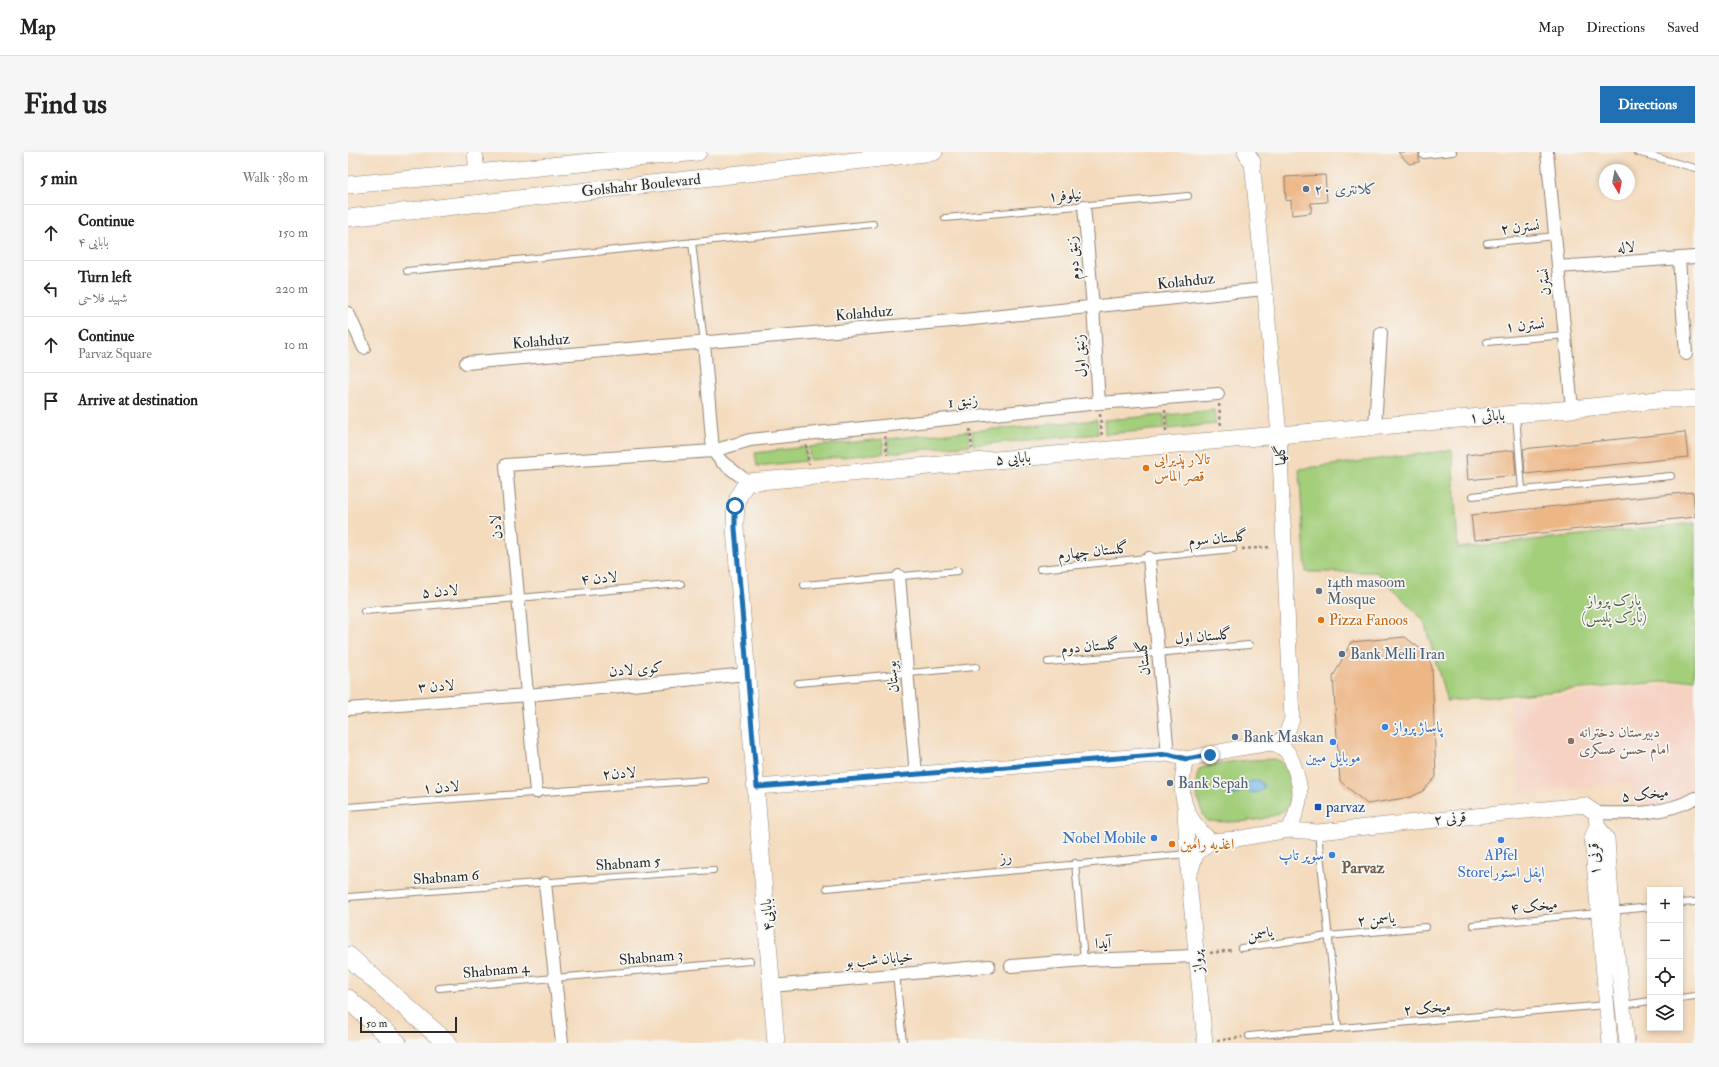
<!DOCTYPE html>
<meta charset="utf-8">
<style>
body{margin:0;font-family:"IM FELL Double Pica",Amiri,serif;background:#f6f6f6;color:#222}
.controls{position:absolute;right:12px;bottom:12px;display:grid;overflow:hidden;border-radius:0px;box-shadow:0 2px 6px #0003}
.controls button{width:36px;height:36px;display:grid;place-items:center;padding:0;border:0;border-bottom:1px solid #e0e0e0;background:#fff;color:#222;font:20px sans-serif}
.compass{position:absolute;left:1251px;top:12px;width:36px;height:36px;border-radius:50%;background:#fff;box-shadow:0 2px 6px #0003;rotate:170deg}
.scale{position:absolute;left:12px;bottom:10px;width:97px;box-sizing:border-box;padding-left:4px;border:2px solid #2b2b2b;border-top:0;font-size:11px;line-height:14px;white-space:nowrap;color:#2b2b2b;-webkit-text-stroke:3px #f6f6f2;paint-order:stroke}
.stop{position:absolute;width:12px;height:12px;margin:-9px;border:3px solid #1f6fb2;border-radius:50%;background:#fff}
.stop.end{background:#1f6fb2;border-color:#fff;box-shadow:0 1px 4px #0008}
.list{margin:0;padding:0;list-style:none}
h2{display:flex;justify-content:space-between;align-items:center;height:52px;margin:0;padding:0 16px;font-size:17px}
h2 small{font-size:13px;font-weight:400;color:#767676}
.list li{display:grid;grid-template-columns:26px 1fr auto;gap:12px;align-items:center;box-sizing:border-box;height:56px;padding:0 16px;border-top:1px solid #e0e0e0}
.list b{display:block;font-size:15px;white-space:nowrap}
.list p{margin:0;font-size:13px;white-space:nowrap;color:#767676}
.list em{font-size:13px;font-style:normal;color:#767676}
.icon{flex:none;width:22px;height:22px;fill:none;stroke:currentColor;stroke-width:2;stroke-linecap:round;stroke-linejoin:round}
.map{position:relative;flex:none;width:1347px;height:891px;overflow:hidden;border-radius:0px}
header{display:flex;align-items:center;gap:24px;box-sizing:border-box;height:56px;padding:0 20px;background:#fff;border-bottom:1px solid #e0e0e0}
header strong{font-size:19px}
nav{display:flex;gap:22px;margin-inline-start:auto;font-size:14px}
.intro{display:flex;align-items:center;justify-content:space-between;box-sizing:border-box;height:96px;padding:0 24px}
h1{margin:0;font-size:28px}
.button{padding:10px 18px;border-radius:0px;background:#1f6fb2;color:#fff;font-size:14px;font-weight:700}
main{display:flex;gap:24px;padding:0 24px}
aside{flex:1;background:#fff;border-radius:0px;box-shadow:0 2px 6px #0003}
.map>svg:first-child{display:block}
.built{fill:#f6d2c3}
.green{fill:#a3ce7a;stroke:#677c52}
.water{fill:#72b8e9;stroke:#4e728a}
.building{fill:#edb685}
.lines{fill:none;stroke-linecap:round;stroke-linejoin:round}
.service-casing{stroke:#908374;stroke-width:8}
.minor-casing{stroke:#908374;stroke-width:14}
.tertiary-casing{stroke:#908374;stroke-width:16}
.secondary-casing{stroke:#908374;stroke-width:18}
.primary-casing{stroke:#908374;stroke-width:20}
.path{stroke:#908374;stroke-width:2.5;stroke-dasharray:3 3;stroke-linecap:butt}
.service{stroke:#fff;stroke-width:6}
.minor{stroke:#fff;stroke-width:12}
.tertiary{stroke:#fff;stroke-width:15}
.secondary{stroke:#fff;stroke-width:17}
.primary{stroke:#fff;stroke-width:19}
.route{stroke:#1f6fb2;stroke-width:5}
.service-dot{fill:#5c6f8a;stroke:#f6f6f2;stroke-width:1.5}
.food-dot{fill:#e8710a;stroke:#f6f6f2;stroke-width:1.5}
.worship-dot{fill:#6b7280;stroke:#f6f6f2;stroke-width:1.5}
.shop-dot{fill:#3f7fe0;stroke:#f6f6f2;stroke-width:1.5}
.education-dot{fill:#8d6e63;stroke:#f6f6f2;stroke-width:1.5}
.transit-dot{fill:#1a4fb4;stroke:#f6f6f2;stroke-width:1.5}
.labels{text-anchor:middle;stroke-width:3.5;stroke-linejoin:round;paint-order:stroke}
.street-label{font-size:15px;fill:#2b2b2b;stroke:#f6f6f2}
.service-label{font-size:15px;fill:#4e5e75;stroke:#f6f6f2;text-anchor:start}
.food-label{font-size:15px;fill:#c56008;stroke:#f6f6f2;text-anchor:start}
.worship-label{font-size:15px;fill:#5b616d;stroke:#f6f6f2;text-anchor:start}
.park-label{font-size:15px;fill:#4f5c43;stroke:#f6f6f2}
.shop-label{font-size:15px;fill:#366cbe;stroke:#f6f6f2}
.education-label{font-size:15px;fill:#785e54;stroke:#f6f6f2;text-anchor:start}
.transit-label{font-size:15px;fill:#164399;stroke:#f6f6f2;text-anchor:start}
.neighbourhood-label{font-size:16px;font-weight:bold;fill:#6f5c4a;stroke:#f6f6f2}
</style>
<header>
<strong>Map</strong>
<nav><a>Map</a><a>Directions</a><a>Saved</a></nav>
</header>
<div class="intro"><h1>Find us</h1><a class="button">Directions</a></div>
<main>
<aside>
<h2>5 min<small>Walk · 380 m</small></h2>
<ul class="list">
<li><svg class="icon" aria-label="ahead" viewBox="0 0 24 24"><path d="M12 20V5M6 11l6-6 6 6"/></svg><div><b>Continue</b><p>بابایی ۴</p></div><em>150 m</em></li>
<li><svg class="icon" aria-label="left" viewBox="0 0 24 24"><path d="M17 20v-9H6M10 6l-5 5 5 5"/></svg><div><b>Turn left</b><p>شهید فلاحی</p></div><em>220 m</em></li>
<li><svg class="icon" aria-label="ahead" viewBox="0 0 24 24"><path d="M12 20V5M6 11l6-6 6 6"/></svg><div><b>Continue</b><p>Parvaz Square</p></div><em>10 m</em></li>
<li><svg class="icon" aria-label="arrive" viewBox="0 0 24 24"><path d="M6 21V4h12l-3 4 3 4H6"/></svg><div><b>Arrive at destination</b></div></li>
</ul>
</aside>
<div class="map">
<svg width="1347" height="891" viewBox="0 0 1347 891">
<rect width="100%" height="100%" fill="#f6f6f2"/>
<filter id="ink" filterUnits="userSpaceOnUse"><feTurbulence type="fractalNoise" baseFrequency=".025" numOctaves="2"/><feDisplacementMap in="SourceGraphic" scale="8" xChannelSelector="R" yChannelSelector="G"/><feConvolveMatrix kernelMatrix="1 2 1 2 8 2 1 2 1" color-interpolation-filters="sRGB"/></filter>
<filter id="wash" filterUnits="userSpaceOnUse"><feTurbulence type="fractalNoise" baseFrequency=".012" numOctaves="4" result="noise"/><feDisplacementMap in="SourceGraphic" scale="16" xChannelSelector="R" yChannelSelector="G"/><feGaussianBlur stdDeviation="0.9" result="paint"/><feColorMatrix in="noise" values="0 0 0 0 0 0 0 0 0 0 0 0 0 0 0 0 0 1.4 0 .05"/><feComposite in="paint" operator="in"/></filter>
<g filter="url(#wash)">
<rect width="100%" height="100%" fill="#f4dbbe"/>
<path class="built" d="M1347 530V640L1327 652 1289 655 1285 650 1283 630 1172 640 1162 548Z"/>
<path class="green" d="M866 258 868 272 820 277 819 263Z
M816 263 817 277 757 282 756 268Z
M749 268 750 282 625 293 624 279Z
M621 279 622 293 541 301 539 287Z
M535 287 536 301 462 308 460 295Z
M457 295 458 309 409 314 407 301Z
M1104 298 1110 396 1347 371V527L1099 549 1076 469 1029 420H958L951 317Z
M926 607 934 610C940 618 943 625 945 635 951 673 882 671 859 669 849 652 845 636 851 617 873 609 902 608 926 607Z"/>
<path class="water" d="M911 628 916 634C914 641 907 640 902 641L899 638 894 639 891 642 881 644 877 640 878 634 891 631 893 633 899 632 900 630Z"/>
<g id="blocks">
<path class="building" d="M1050 0H1071V10L1061 12Z
M977 23 979 50 963 51V61L944 63 943 48 938 49 937 25Z
M1337 280 1340 305 1177 322 1175 297Z
M1166 298 1168 323 1120 328 1118 303Z
M1345 340 1347 365 1126 388 1123 363Z
M1057 485 1078 501 1084 515 1088 625 1075 639 1063 645 1019 652 992 629 985 525 1003 490Z"/>
</g>
</g>
<g filter="url(#ink)">
<use href="#blocks" fill-opacity="0" stroke="#908374" stroke-width="1"/>
<g class="lines">
<g class="service-casing">
<path id="service" d="M1289 0 1347 16
M1075 3 1105 0
M597 66 840 44
M344 90 356 191
M1139 91 1208 84
M59 119 525 72
M1139 190 1217 183
M1168 263 1174 338
M1125 344 1174 338 1323 324
M692 417 885 397
M456 433 610 419
M16 459 333 432
M700 510 901 493
M450 531 628 515
M0 655 356 628
M970 681 990 876
M727 711 736 808
M479 736 839 702
M0 745 365 718
M1332 751 1347 750
M1264 759 1302 755
M1125 773 1250 761
M893 796 980 784 1078 775
M548 822 555 891
M91 836 402 809
M1332 846 1347 844
M1275 853 1302 849
M901 884 1258 853"/>
</g>
<g class="minor-casing">
<path id="minor" d="M1199 0 1224 257
M736 54 745 155 751 251
M1331 107 1338 202
M1210 115 1347 105
M0 161 16 196
M356 191 365 299 374 310 400 330
M118 211 615 168 916 137
M1027 274 1033 181
M801 406 820 602
M551 424 568 623
M0 557 179 543 399 522
M188 640 158 313 365 299 402 288 751 251 870 242
M1248 661C1282 662 1317 663 1347 646
M197 731 214 891
M663 814 736 808 848 804
M424 834 641 814"/>
</g>
<g class="tertiary-casing">
<path id="tertiary" d="M127 0 129 22
M904 10 931 282 944 567 938 583 929 592
M923 591C929 592 935 595 939 600 945 607 952 632 952 642 951 654 946 667 941 678L888 687 863 689C835 664 829 643 838 607L886 597Z
M409 635 820 602 838 607
M837 659 841 729 857 891
M1249 673 1259 687 1264 759 1279 891
M941 678 970 680 1236 653 1248 661 1249 673 1244 686 1262 891
M843 718 848 702 863 689"/>
</g>
<g class="secondary-casing">
<path id="secondary" d="M898 0 904 10
M0 33 350 0
M0 66 586 0
M428 891 387 376C387 358 387 344 400 330L1224 257 1319 247H1347"/>
</g>
<g class="primary-casing">
<path id="primary" d="M0 804 99 891
M0 847 49 891"/>
</g>
<path class="path" d="M871 252 873 275
M817 258 818 279
M752 262 754 285
M622 277 624 296
M537 284 539 303
M458 293 461 312
M894 397 923 395
M862 801 884 798
M869 889 894 885"/>
<use href="#service" class="service"/>
<use href="#minor" class="minor"/>
<use href="#tertiary" class="tertiary"/>
<use href="#secondary" class="secondary"/>
<use href="#primary" class="primary"/>
</g>
</g>
<g class="lines" filter="url(#ink)">
<path class="route" d="M387 354V376L409 635 820 602 838 607 862 603"/>
</g>
<g class="service-dot">
<circle cx="958" cy="37" r="4"/>
<circle cx="994" cy="502" r="4"/>
<circle cx="887" cy="585" r="4"/>
<circle cx="822" cy="631" r="4"/>
</g>
<g class="food-dot">
<circle cx="798" cy="316" r="4"/>
<circle cx="973" cy="468" r="4"/>
<circle cx="824" cy="692" r="4"/>
</g>
<circle class="worship-dot" cx="971" cy="439" r="4"/>
<g class="shop-dot">
<circle cx="1037" cy="575" r="4"/>
<circle cx="985" cy="590" r="4"/>
<circle cx="806" cy="686" r="4"/>
<circle cx="1153" cy="688" r="4"/>
<circle cx="984" cy="703" r="4"/>
</g>
<circle class="education-dot" cx="1223" cy="589" r="4"/>
<rect class="transit-dot" x="966" y="651" width="8" height="8" rx="2"/>
<g class="labels">
<g class="street-label">
<text transform="translate(293 33) rotate(-6)" y="5">Golshahr Boulevard</text>
<text transform="translate(717 43) rotate(-5)" y="5">نیلوفر۱</text>
<text transform="translate(1172 75) rotate(-6)" y="5">نسترن ٢</text>
<text transform="translate(1278 95) rotate(-4)" y="5">لاله</text>
<text transform="translate(725 106) rotate(-95)" y="5">زنبق دوم</text>
<text transform="translate(838 129) rotate(-6)" y="5">Kolahduz</text>
<text transform="translate(1196 130) rotate(-96)" y="5">نسترن</text>
<text transform="translate(516 161) rotate(-5)" y="5">Kolahduz</text>
<text transform="translate(1177 173) rotate(-5)" y="5">نسترن ١</text>
<text transform="translate(193 189) rotate(-5)" y="5">Kolahduz</text>
<text transform="translate(732 204) rotate(-94)" y="5">زنبق اول</text>
<text transform="translate(615 249) rotate(-6)" y="5">زنبق 1</text>
<text transform="translate(1139 264) rotate(-5)" y="5">بابائی ۱</text>
<text transform="translate(932 303) rotate(-93)" y="5">گلها</text>
<text transform="translate(665 306) rotate(-5)" y="5">۵ بابایی</text>
<text transform="translate(148 375) rotate(-95)" y="5">لادن</text>
<text transform="translate(870 386) rotate(-5)" y="5">گلستان سوم</text>
<text transform="translate(745 399) rotate(-6)" y="5">گلستان چهارم</text>
<text transform="translate(251 426) rotate(-5)" y="5">لادن ۴</text>
<text transform="translate(92 439) rotate(-5)" y="5">لادن ۵</text>
<text transform="translate(855 484) rotate(-5)" y="5">گلستان اول</text>
<text transform="translate(742 494) rotate(-5)" y="5">گلستان دوم</text>
<text transform="translate(795 506) rotate(-96)" y="5">گلستان</text>
<text transform="translate(288 517) rotate(-5)" y="5">کوی لادن</text>
<text transform="translate(544 525) rotate(-95)" y="5">بوستان</text>
<text transform="translate(88 534) rotate(-4)" y="5">لادن ۳</text>
<text transform="translate(271 621) rotate(-4)" y="5">لادن۲</text>
<text transform="translate(93 635) rotate(-4)" y="5">لادن ۱</text>
<text transform="translate(1297 642) rotate(-6)" y="5">میخک ۵</text>
<text transform="translate(1102 666) rotate(-6)" y="5">قرنی ۲</text>
<text transform="translate(658 705) rotate(-6)" y="5">رز</text>
<text transform="translate(1246 707) rotate(-93)" y="5">قرنی ۱</text>
<text transform="translate(280 711) rotate(-4)" y="5">Shabnam 5</text>
<text transform="translate(98 725) rotate(-4)" y="5">Shabnam 6</text>
<text transform="translate(1186 754) rotate(-6)" y="5">میخک ۴</text>
<text transform="translate(419 763) rotate(-94)" y="5">بابایی۴</text>
<text transform="translate(1028 767) rotate(-5)" y="5">یاسمن ۲</text>
<text transform="translate(912 781) rotate(-8)" y="5">یاسمن</text>
<text transform="translate(755 791) rotate(-2)" y="5">آیدا</text>
<text transform="translate(303 805) rotate(-5)" y="5">Shabnam 3</text>
<text transform="translate(531 807) rotate(-5)" y="5">خیابان شب بو</text>
<text transform="translate(849 810) rotate(-96)" y="5">پرواز</text>
<text transform="translate(148 818) rotate(-5)" y="5">Shabnam 4</text>
<text transform="translate(1079 856) rotate(-5)" y="5">میخک ۲</text>
</g>
<g class="service-label">
<text x="966" y="42">کلانتری ۲۰</text>
<text x="1002" y="507">Bank Melli Iran</text>
<text x="895" y="590">Bank Maskan</text>
<text x="830" y="636">Bank Sepah</text>
</g>
<g class="food-label">
<text x="806" y="312">تالار پذیرایی<tspan x="806" dy="17">قصر الماس</tspan></text>
<text x="981" y="473">Pizza Fanoos</text>
<text x="832" y="697">اغذیه رامین</text>
</g>
<g class="worship-label">
<text x="979" y="435">14th masoom<tspan x="979" dy="17">Mosque</tspan></text>
</g>
<g class="park-label">
<text x="1266" y="453">پارک پرواز<tspan x="1266" dy="17">(پارک پلیس)</tspan></text>
</g>
<g class="shop-label">
<text x="1045" y="580" text-anchor="start">پاساژ پرواز</text>
<text x="985" y="610">موبایل مبین</text>
<text x="798" y="691" text-anchor="end">Nobel Mobile</text>
<text x="976" y="708" text-anchor="end">سوپر تاپ</text>
<text x="1153" y="708">APfel<tspan x="1153" dy="17">Store|اپفل استور</tspan></text>
</g>
<g class="education-label">
<text x="1231" y="585">دبیرستان دخترانه<tspan x="1231" dy="17">امام حسن عسکری</tspan></text>
</g>
<g class="transit-label">
<text x="978" y="660">parvaz</text>
</g>
<g class="neighbourhood-label">
<text x="1015" y="721">Parvaz</text>
</g>
</g>
</svg>
<div class="controls">
<button>+</button>
<button>−</button>
<button><svg class="icon" aria-label="locate" viewBox="0 0 24 24"><circle cx="12" cy="12" r="6"/><path d="M12 2v4M12 18v4M2 12h4M18 12h4"/></svg></button>
<button><svg class="icon" aria-label="layers" viewBox="0 0 24 24"><path d="M12 4l9 5-9 5-9-5zM3 14l9 5 9-5"/></svg></button>
</div>
<svg class="compass" viewBox="-18 -18 36 36"><path d="M0-13l5 13h-10z" fill="#e53935"/><path d="M0 13l5-13h-10z" fill="#767676"/></svg>
<div class="scale">50 m</div>
<div class="stop" style="left:387px;top:354px"></div>
<div class="stop end" style="left:862px;top:603px"></div>
</div>
</main>
